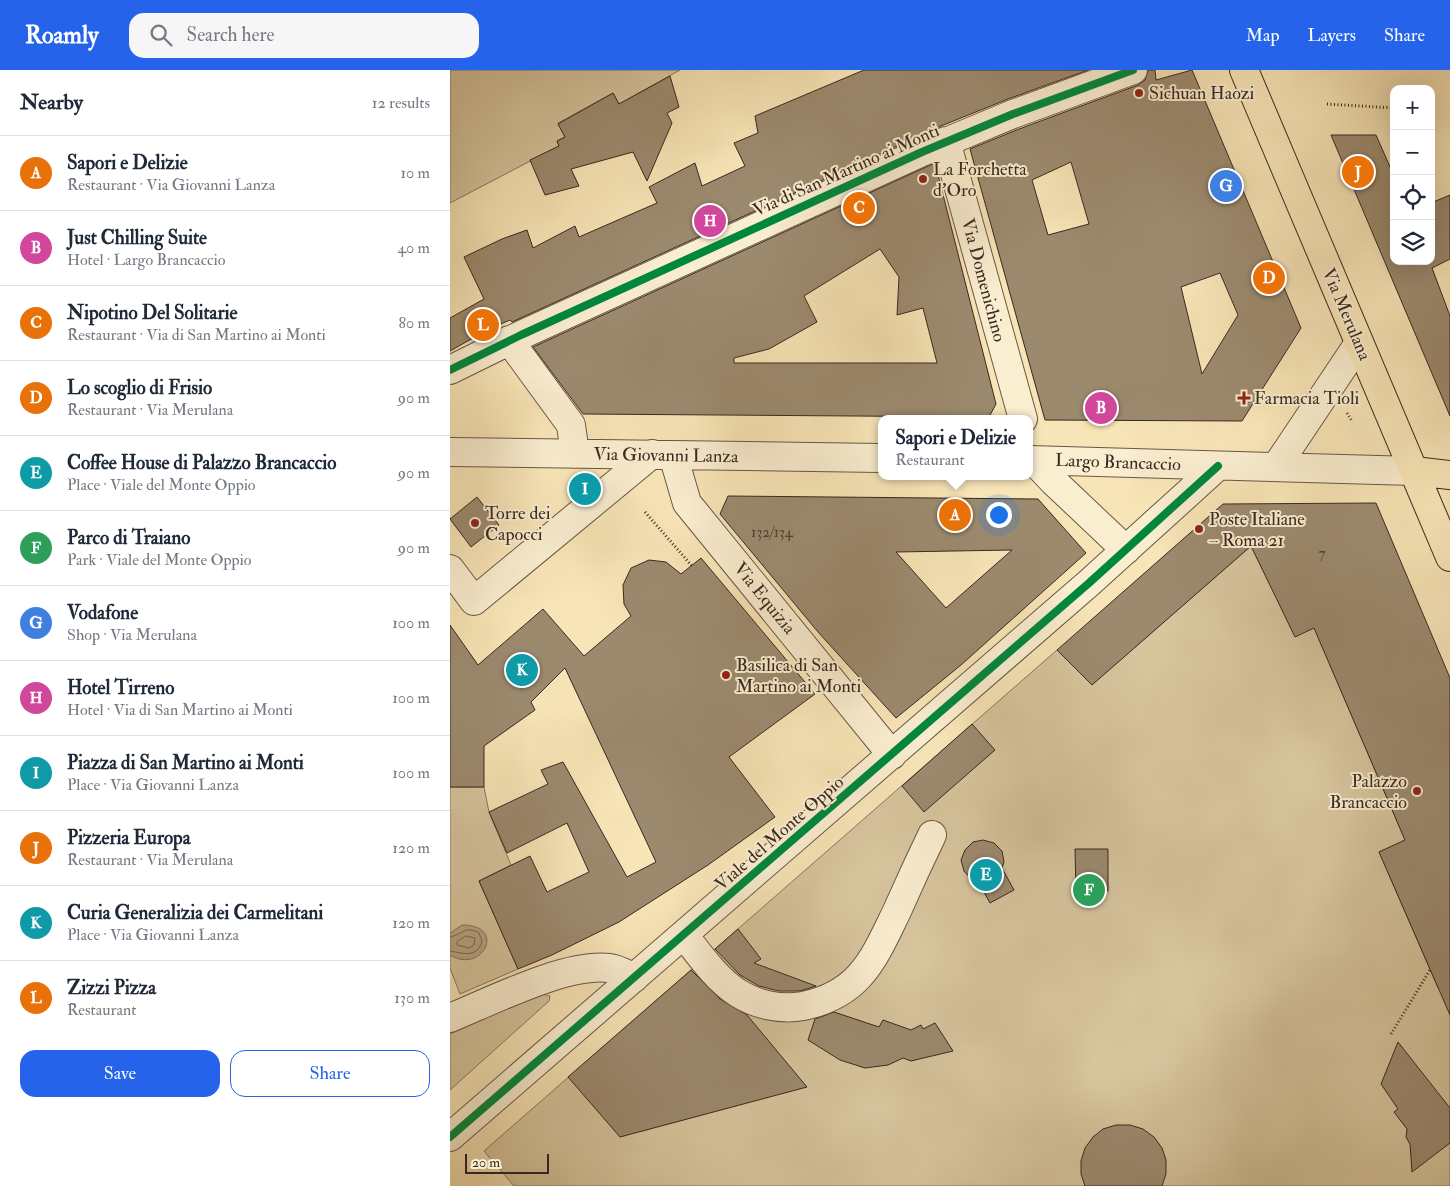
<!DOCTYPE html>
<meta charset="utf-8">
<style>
body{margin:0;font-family:"IM FELL Double Pica",serif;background:#f6f6f7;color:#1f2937}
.controls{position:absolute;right:15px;top:15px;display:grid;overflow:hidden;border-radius:10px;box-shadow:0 5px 20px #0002}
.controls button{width:45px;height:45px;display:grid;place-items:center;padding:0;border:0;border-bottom:1px solid #e0e1e3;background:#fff;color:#1f2937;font:25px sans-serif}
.scale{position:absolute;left:15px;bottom:12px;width:84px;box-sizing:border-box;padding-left:5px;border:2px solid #382821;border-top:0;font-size:14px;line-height:18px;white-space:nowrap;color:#382821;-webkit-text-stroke:4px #faeed0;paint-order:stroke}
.you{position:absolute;left:548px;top:444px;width:18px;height:18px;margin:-12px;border:4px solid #fff;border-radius:50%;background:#1a73e8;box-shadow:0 0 0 8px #1a73e833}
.badge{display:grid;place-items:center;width:32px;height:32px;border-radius:50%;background:#2563eb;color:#fff;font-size:16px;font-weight:700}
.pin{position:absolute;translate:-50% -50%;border:2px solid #fff;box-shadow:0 1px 5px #0006}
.popup{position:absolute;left:428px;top:345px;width:155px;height:65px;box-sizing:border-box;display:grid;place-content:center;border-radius:10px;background:#fff;filter:drop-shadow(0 1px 4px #0005);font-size:16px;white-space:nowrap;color:#747a83}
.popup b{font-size:19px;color:#1f2937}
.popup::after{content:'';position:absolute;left:50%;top:100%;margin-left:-10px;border:10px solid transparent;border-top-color:#fff}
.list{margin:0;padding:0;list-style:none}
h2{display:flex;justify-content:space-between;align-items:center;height:65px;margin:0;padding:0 20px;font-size:21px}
h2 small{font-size:16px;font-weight:400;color:#747a83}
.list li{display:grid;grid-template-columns:32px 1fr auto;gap:15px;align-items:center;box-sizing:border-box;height:75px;padding:0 20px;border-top:1px solid #e0e1e3}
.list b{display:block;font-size:19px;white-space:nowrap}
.list p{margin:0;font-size:16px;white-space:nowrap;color:#747a83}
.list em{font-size:16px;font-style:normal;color:#747a83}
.actions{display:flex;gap:10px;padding:15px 20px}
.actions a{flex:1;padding:11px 0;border:1px solid #2563eb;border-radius:15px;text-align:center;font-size:18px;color:#2563eb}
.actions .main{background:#2563eb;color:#fff}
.icon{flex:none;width:28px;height:28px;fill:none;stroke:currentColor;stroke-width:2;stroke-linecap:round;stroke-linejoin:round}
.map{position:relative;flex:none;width:1000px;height:1116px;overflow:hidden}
header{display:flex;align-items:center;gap:30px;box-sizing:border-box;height:70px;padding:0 25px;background:#2563eb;color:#fff}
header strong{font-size:24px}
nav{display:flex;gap:28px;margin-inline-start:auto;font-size:18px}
.search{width:350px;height:45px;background:#f6f6f7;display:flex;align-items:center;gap:12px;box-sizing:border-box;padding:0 18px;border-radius:15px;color:#747a83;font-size:19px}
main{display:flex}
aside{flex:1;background:#fff}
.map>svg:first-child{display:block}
.green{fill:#d7c59e;stroke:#887660}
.water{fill:#b7a584;stroke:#84735c}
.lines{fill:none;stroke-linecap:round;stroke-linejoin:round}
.shore{stroke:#786652;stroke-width:1}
.building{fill:#9c8a6f;stroke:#382821;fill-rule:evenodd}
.minor-casing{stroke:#685746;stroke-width:30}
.major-casing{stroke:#382821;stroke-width:30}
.path{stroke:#382821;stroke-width:3;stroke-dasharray:1 2.5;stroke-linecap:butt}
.minor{stroke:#faeed0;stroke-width:28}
.major{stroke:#f8e5b7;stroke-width:28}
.cycleway-casing{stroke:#faeed0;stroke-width:11}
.cycleway{stroke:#00873e;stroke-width:8}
.poi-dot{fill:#8f2418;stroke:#faeed0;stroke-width:2}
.labels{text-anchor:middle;stroke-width:4;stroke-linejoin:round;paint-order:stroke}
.number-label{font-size:15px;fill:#514034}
.poi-label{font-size:18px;fill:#382821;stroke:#faeed0;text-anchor:start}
.street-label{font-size:18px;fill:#382821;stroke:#faeed0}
</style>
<header>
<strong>Roamly</strong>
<div class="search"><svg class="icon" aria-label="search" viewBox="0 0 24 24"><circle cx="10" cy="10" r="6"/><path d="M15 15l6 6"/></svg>Search here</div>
<nav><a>Map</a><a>Layers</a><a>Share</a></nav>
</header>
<main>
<aside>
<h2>Nearby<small>12 results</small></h2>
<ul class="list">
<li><span class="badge" style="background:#e8710a">A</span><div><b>Sapori e Delizie</b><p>Restaurant · Via Giovanni Lanza</p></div><em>10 m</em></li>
<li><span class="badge" style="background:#d1479c">B</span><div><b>Just Chilling Suite</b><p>Hotel · Largo Brancaccio</p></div><em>40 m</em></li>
<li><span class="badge" style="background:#e8710a">C</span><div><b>Nipotino Del Solitarie</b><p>Restaurant · Via di San Martino ai Monti</p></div><em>80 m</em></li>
<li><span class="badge" style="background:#e8710a">D</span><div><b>Lo scoglio di Frisio</b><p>Restaurant · Via Merulana</p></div><em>90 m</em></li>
<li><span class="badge" style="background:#0f9aa8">E</span><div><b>Coffee House di Palazzo Brancaccio</b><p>Place · Viale del Monte Oppio</p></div><em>90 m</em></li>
<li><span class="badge" style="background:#2e9e5b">F</span><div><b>Parco di Traiano</b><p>Park · Viale del Monte Oppio</p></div><em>90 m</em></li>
<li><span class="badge" style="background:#3f7fe0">G</span><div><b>Vodafone</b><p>Shop · Via Merulana</p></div><em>100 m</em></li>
<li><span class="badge" style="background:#d1479c">H</span><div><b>Hotel Tirreno</b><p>Hotel · Via di San Martino ai Monti</p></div><em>100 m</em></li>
<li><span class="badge" style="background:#0f9aa8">I</span><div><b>Piazza di San Martino ai Monti</b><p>Place · Via Giovanni Lanza</p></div><em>100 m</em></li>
<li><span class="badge" style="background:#e8710a">J</span><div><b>Pizzeria Europa</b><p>Restaurant · Via Merulana</p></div><em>120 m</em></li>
<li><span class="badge" style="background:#0f9aa8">K</span><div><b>Curia Generalizia dei Carmelitani</b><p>Place · Via Giovanni Lanza</p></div><em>120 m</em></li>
<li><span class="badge" style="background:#e8710a">L</span><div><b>Zizzi Pizza</b><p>Restaurant</p></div><em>130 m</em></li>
</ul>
<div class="actions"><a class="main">Save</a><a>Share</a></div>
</aside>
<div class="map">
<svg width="1000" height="1116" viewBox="0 0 1000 1116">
<rect width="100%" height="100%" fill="#f8e5b7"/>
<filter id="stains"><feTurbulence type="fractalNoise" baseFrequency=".004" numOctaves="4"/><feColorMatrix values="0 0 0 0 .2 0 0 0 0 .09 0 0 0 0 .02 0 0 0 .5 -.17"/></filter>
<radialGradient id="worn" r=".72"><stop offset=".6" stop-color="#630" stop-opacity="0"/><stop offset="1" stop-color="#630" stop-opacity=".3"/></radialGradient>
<path class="green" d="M2 0H230L169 34 163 23 108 53 115 67 107 71 109 76 0 133V1Z
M801 476 845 566 864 558 955 770 929 782 988 918 1000 920V1116H64L34 1081 607 580 642 614Z
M0 717H34L39 742 61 795 29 811 68 899 10 924 0 898Z
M89 923 100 926 99 931 0 1020V964Z"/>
<path class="water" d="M12 855C58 855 32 905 0 885V863Z"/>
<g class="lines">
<path class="shore" d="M16 866 25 868 24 875 19 878 7 875V872Z
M0 867C12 865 15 855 29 863L32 871C27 889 13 883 0 881"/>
</g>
<path class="building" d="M414 0H638L558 29 491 56 62 252 60 250 39 259 0 281V248L34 229 14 187 52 169 77 160 83 178 125 156 129 167 207 133 199 117 245 93 252 116 295 96 284 73 308 63 305 46Z
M698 0H705L706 10 742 0 851 258 792 351 595 350 520 79 569 59 688 15 695 10ZM621 92 639 154 598 165 582 110ZM770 203 788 245 752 304 731 217Z
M220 6 229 37 217 43 222 53 197 111 183 82 121 99 129 116 95 125 80 90 109 76 107 71 115 67 108 54 163 23 169 34Z
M881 65H926L944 106V191H981V133L1000 125V189L982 198 1000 246V346Z
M485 93 546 334 539 347 133 344 83 277ZM430 179 449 207 447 245 473 238 487 293H284V288L319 279 367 252 354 226Z
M278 426 588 429 636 483 511 595 446 648 368 562 270 444ZM562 480 496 538 446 482Z
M27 427 49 455 21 477 0 449Z
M926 433 1000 608V945L929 782 955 770 864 558 845 567 801 476 642 615 607 580 773 434Z
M251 488 365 624 279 687 325 747 258 795 169 852 102 885 68 899 29 811 80 786 97 822 139 802 117 753 57 783 39 742 98 714 91 700 113 692 177 807 206 792 115 598 81 632 85 640 34 676V717H0V555L28 595 93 539 134 586 181 546 174 534 173 515 181 498 199 490 216 492 231 504Z
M522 654 545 680 474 742 452 716Z
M533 770 544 773 552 781 554 792 552 798 564 820 540 833 528 811 521 809 514 801 511 790 515 780 523 772Z
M625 779H658V821H626Z
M288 859 311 889 304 893 366 916 350 921H329L309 916 290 905 265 879Z
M241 900 270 929 297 945 357 1017 170 1067 118 1007Z
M384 942 429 957 433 950 461 960 471 955 473 959 485 953 503 981 461 991 453 988 438 995 415 998 390 990 358 970 365 949Z
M948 972 1000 1038V1073L962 1102 960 1074 956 1067 957 1059 944 1042 948 1039 931 1014Z
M666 1055H680L693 1059 704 1067 712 1078 716 1090V1104L712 1116H635L631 1104V1091L635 1078 643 1067 653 1059Z"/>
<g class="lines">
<g class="minor-casing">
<path id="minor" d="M496 71 573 349
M59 270 121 355 125 384
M0 300 71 265 472 82 563 44 683 0
M0 382 431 388
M223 385 237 433 442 685
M579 390 964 401
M583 390 603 411 676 480
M826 397 909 273
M0 499 24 531 202 384
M234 865C249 884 267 910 288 923 307 935 331 940 353 936 411 924 424 888 447 841 458 816 470 790 482 765
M0 948C42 931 115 893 159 898 168 899 176 904 184 908
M0 1067 639 513 768 396"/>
</g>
<g class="major-casing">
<path id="major" d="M794 0 1000 487
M964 401 1000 405"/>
</g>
<path class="path" d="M877 34 944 38
M897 343 902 351
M195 442 242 496
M941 964 980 900"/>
<use href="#minor" class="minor"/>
<use href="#major" class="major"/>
<g class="cycleway-casing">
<path id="cycleway" d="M0 300 71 265 472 82 563 44 683 0
M0 1067 639 513 768 396"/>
</g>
<use href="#cycleway" class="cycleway"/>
</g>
<g class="poi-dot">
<circle cx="689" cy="23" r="5"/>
<circle cx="473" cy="109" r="5"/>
<path d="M791.5 320.5h5v5h5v5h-5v5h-5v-5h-5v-5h5z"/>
<circle cx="25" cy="453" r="5"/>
<circle cx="749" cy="459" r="5"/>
<circle cx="276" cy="605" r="5"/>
<circle cx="967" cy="721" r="5"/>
</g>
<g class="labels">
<g class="number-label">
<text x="322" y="467">132/134</text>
<text x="872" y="488">7</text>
</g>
<g class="poi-label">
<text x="699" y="29">Sichuan Haozi</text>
<text x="483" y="105">La Forchetta<tspan x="483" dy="21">d'Oro</tspan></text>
<text x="804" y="334">Farmacia Tioli</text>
<text x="35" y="449">Torre dei<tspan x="35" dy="21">Capocci</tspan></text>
<text x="759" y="455">Poste Italiane<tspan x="759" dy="21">– Roma 21</tspan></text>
<text x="286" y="601">Basilica di San<tspan x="286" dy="21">Martino ai Monti</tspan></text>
<text x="957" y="717" text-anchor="end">Palazzo<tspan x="957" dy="21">Brancaccio</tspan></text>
</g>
<g class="street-label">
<text transform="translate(396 100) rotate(-24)" y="6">Via di San Martino ai Monti</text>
<text transform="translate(534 210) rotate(75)" y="6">Via Domenichino</text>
<text transform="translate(897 244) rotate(67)" y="6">Via Merulana</text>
<text transform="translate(216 385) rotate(1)" y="6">Via Giovanni Lanza</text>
<text transform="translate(668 392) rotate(2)" y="6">Largo Brancaccio</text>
<text transform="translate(315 528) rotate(51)" y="6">Via Equizia</text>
<text transform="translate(329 763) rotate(-41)" y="6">Viale del Monte Oppio</text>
</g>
</g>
<rect width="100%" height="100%" filter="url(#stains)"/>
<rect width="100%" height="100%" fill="url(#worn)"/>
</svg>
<div class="controls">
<button>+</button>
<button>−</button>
<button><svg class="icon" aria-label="locate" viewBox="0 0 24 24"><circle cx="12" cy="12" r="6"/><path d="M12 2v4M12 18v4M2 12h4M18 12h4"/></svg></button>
<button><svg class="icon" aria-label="layers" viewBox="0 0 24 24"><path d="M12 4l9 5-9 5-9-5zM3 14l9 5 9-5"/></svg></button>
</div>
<div class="scale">20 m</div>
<div class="you"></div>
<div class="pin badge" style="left:505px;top:445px;background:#e8710a">A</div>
<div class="popup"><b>Sapori e Delizie</b>Restaurant</div>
<div class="pin badge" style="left:651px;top:338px;background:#d1479c">B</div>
<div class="pin badge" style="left:409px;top:138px;background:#e8710a">C</div>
<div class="pin badge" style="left:819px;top:208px;background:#e8710a">D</div>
<div class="pin badge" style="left:536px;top:805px;background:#0f9aa8">E</div>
<div class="pin badge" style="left:639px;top:820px;background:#2e9e5b">F</div>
<div class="pin badge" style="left:776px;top:116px;background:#3f7fe0">G</div>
<div class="pin badge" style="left:260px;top:151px;background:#d1479c">H</div>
<div class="pin badge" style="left:135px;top:419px;background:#0f9aa8">I</div>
<div class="pin badge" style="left:908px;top:102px;background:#e8710a">J</div>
<div class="pin badge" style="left:72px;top:600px;background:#0f9aa8">K</div>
<div class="pin badge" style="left:33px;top:255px;background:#e8710a">L</div>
</div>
</main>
